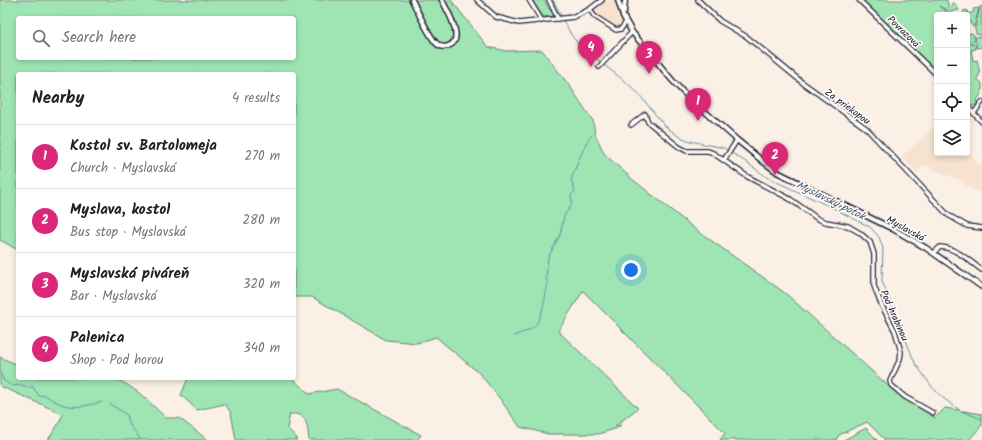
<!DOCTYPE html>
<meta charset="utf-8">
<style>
body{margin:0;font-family:Kalam,sans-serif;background:#f2f2f2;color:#222}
.controls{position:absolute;right:12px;top:12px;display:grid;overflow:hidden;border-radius:4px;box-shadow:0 2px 6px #0003}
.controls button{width:36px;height:36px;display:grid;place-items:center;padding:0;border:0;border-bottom:1px solid #e0e0e0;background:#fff;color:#222;font:20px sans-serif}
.you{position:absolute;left:631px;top:270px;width:14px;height:14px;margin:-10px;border:3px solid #fff;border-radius:50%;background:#1a73e8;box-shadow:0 0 0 6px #1a73e833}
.badge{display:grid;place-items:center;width:26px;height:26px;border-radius:50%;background:#db2777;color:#fff;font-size:13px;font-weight:700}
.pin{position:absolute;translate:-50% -33px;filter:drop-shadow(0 1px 2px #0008)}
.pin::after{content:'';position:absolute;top:21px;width:14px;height:12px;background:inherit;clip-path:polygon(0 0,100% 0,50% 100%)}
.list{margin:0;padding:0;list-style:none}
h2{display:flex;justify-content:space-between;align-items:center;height:52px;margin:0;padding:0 16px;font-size:17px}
h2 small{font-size:13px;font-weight:400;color:#767676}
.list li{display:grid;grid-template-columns:26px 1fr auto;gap:12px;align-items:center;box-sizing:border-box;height:64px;padding:0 16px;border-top:1px solid #e0e0e0}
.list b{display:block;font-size:15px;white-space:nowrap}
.list p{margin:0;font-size:13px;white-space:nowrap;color:#767676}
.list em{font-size:13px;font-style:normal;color:#767676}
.icon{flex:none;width:22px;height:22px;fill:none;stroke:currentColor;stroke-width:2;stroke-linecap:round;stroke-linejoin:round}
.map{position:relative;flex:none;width:982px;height:440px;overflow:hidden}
.search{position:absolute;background:#fff;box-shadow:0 2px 6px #0003;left:16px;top:16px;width:280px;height:44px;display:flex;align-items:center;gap:10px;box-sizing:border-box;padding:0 14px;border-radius:4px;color:#767676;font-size:15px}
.panel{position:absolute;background:#fff;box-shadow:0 2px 6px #0003;left:16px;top:72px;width:280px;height:308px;border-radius:4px}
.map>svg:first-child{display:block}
.built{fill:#f6e2cf}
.green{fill:#9ee5b3;stroke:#608477;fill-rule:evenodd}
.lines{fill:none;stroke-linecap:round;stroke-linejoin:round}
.stream{stroke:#658da9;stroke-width:1}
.minor-casing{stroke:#22223b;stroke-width:6}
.tertiary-casing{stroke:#22223b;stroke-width:7}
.minor{stroke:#fdfcf7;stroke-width:3.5}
.tertiary{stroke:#fdfcf7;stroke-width:4}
.labels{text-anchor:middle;stroke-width:3.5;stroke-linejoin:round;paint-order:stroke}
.street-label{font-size:10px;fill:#22223b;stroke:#fdfcf7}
.water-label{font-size:11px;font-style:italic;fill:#445872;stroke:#fdfcf7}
</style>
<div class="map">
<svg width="982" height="440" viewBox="0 0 982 440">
<rect width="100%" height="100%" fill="#faf0e5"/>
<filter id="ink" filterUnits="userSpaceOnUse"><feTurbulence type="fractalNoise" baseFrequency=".025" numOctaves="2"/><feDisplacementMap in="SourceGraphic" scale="8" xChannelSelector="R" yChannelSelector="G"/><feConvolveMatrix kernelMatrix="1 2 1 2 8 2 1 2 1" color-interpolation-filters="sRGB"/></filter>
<g filter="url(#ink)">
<path class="built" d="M602 0H618L626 22 619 30 594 16 590 9Z
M937 125V153H967V150L982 168V193L969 187 961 181 924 165 917 172 901 157Z"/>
<path class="green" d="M0 0H451L488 47 507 51 542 50 571 88 593 121 595 134 604 153 610 159 632 179 695 229 785 293 894 391 935 418 945 408 982 414V425L969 440H885L867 422 839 435 836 440H720L725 433 583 291 558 331 638 408 615 426 621 425 618 428 598 434H548L520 427 500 399 480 374 436 337 417 343 386 340 312 297H294V74H18V250L0 240ZM18 18H294V58H18Z
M532 0H544L549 9 553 13V17L543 16Z
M862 0H947L949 8 952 7V3H954L959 10 950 12 939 6 951 15H937V72Z
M982 6V16H981L982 35 976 34 975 28 980 7Z
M979 8 974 27H973L967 18V15H965L963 11 967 10 968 14 974 12 973 9Z
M972 33 974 35 975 41 967 44V34Z
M975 37H982V47L977 48Z
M975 44 976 49 971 50 973 61 977 60 980 73 977 79 982 83V92L976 102 978 104 972 106 967 102V45Z
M0 357 18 365V378H112C133 384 150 403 166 418H179L208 440H48L59 423 63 414 0 386Z
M188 378H292L309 394 337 389 421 435 417 440H309C307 426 308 412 290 414L287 428 297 438V440H236L231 413 225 404 197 410 181 395Z
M866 428 877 440H844Z"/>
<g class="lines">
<path class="stream" d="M553 0 562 17
M563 20 572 36 580 46 627 83 638 93 664 125 678 136 690 141 724 148 746 162 768 178 829 206 870 227 879 237 883 248 882 281 915 363 932 387 943 398 961 411 982 419
M514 336C520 333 526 332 531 329 543 322 545 295 548 283L546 278 548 258 560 235 564 216 572 204 571 195 575 191 571 179 586 143 592 135
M0 375 3 377V380L12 386 22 385 29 388 32 386 39 396 45 395C66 410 77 408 102 402
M110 404 127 415C127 428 137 430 140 440"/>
<g class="minor-casing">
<path id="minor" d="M477 0 496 17 519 23 574 17 590 9 602 0
M529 0 542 21
M549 0 558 19
M698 0 720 21 747 37 803 83 866 128 948 215 967 226 982 228
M859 0 937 75
M590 9 594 16 616 30 621 29 626 22
M599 67 632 32
M967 106 982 122
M974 113 982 102
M631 125 645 114 648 122 679 147 687 151H708L713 153 748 177 790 199 818 219 826 222 848 226 860 233 870 242 874 254V286L881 304 895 331 901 352 900 359 890 381 891 385 905 397 933 413
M724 160 737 140
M934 253 940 247C957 248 969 261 982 270"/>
</g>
<g class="tertiary-casing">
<path id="tertiary" d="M412 0C418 12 428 34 436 43 439 46 443 48 448 46 466 41 447 10 442 0
M618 0 623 16 632 32 672 80 683 92 737 140 765 163 777 172 893 229 926 248 982 287
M624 12 625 0"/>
</g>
<use href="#minor" class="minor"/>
<use href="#tertiary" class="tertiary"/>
</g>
</g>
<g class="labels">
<g class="street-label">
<text transform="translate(904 31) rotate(44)" y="4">Povrazová</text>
<text transform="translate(848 106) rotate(36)" y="4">Za priekopou</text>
<text transform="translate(906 228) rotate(29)" y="4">Myslavská</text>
<text transform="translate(895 315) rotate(66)" y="4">Pod hrabinou</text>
</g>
<g class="water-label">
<text transform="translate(831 200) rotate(26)" y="4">Myslavský potok</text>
</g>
</g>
</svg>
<div class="controls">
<button>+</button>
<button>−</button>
<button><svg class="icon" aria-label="locate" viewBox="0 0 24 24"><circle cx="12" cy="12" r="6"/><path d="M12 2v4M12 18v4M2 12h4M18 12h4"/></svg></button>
<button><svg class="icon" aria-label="layers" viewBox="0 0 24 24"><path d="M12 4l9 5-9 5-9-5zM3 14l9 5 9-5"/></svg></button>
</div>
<div class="you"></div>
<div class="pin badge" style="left:698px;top:121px">1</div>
<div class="pin badge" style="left:775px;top:175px">2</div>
<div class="pin badge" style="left:649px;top:74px">3</div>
<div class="pin badge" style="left:591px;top:67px">4</div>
<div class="search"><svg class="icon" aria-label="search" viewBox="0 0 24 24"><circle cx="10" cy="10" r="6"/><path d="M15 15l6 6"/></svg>Search here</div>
<section class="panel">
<h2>Nearby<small>4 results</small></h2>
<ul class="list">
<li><span class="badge">1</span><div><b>Kostol sv. Bartolomeja</b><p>Church · Myslavská</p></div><em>270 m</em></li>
<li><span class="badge">2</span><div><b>Myslava, kostol</b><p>Bus stop · Myslavská</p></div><em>280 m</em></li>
<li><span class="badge">3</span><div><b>Myslavská piváreň</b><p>Bar · Myslavská</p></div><em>320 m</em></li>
<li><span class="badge">4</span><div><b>Palenica</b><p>Shop · Pod horou</p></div><em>340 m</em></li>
</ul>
</section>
</div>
